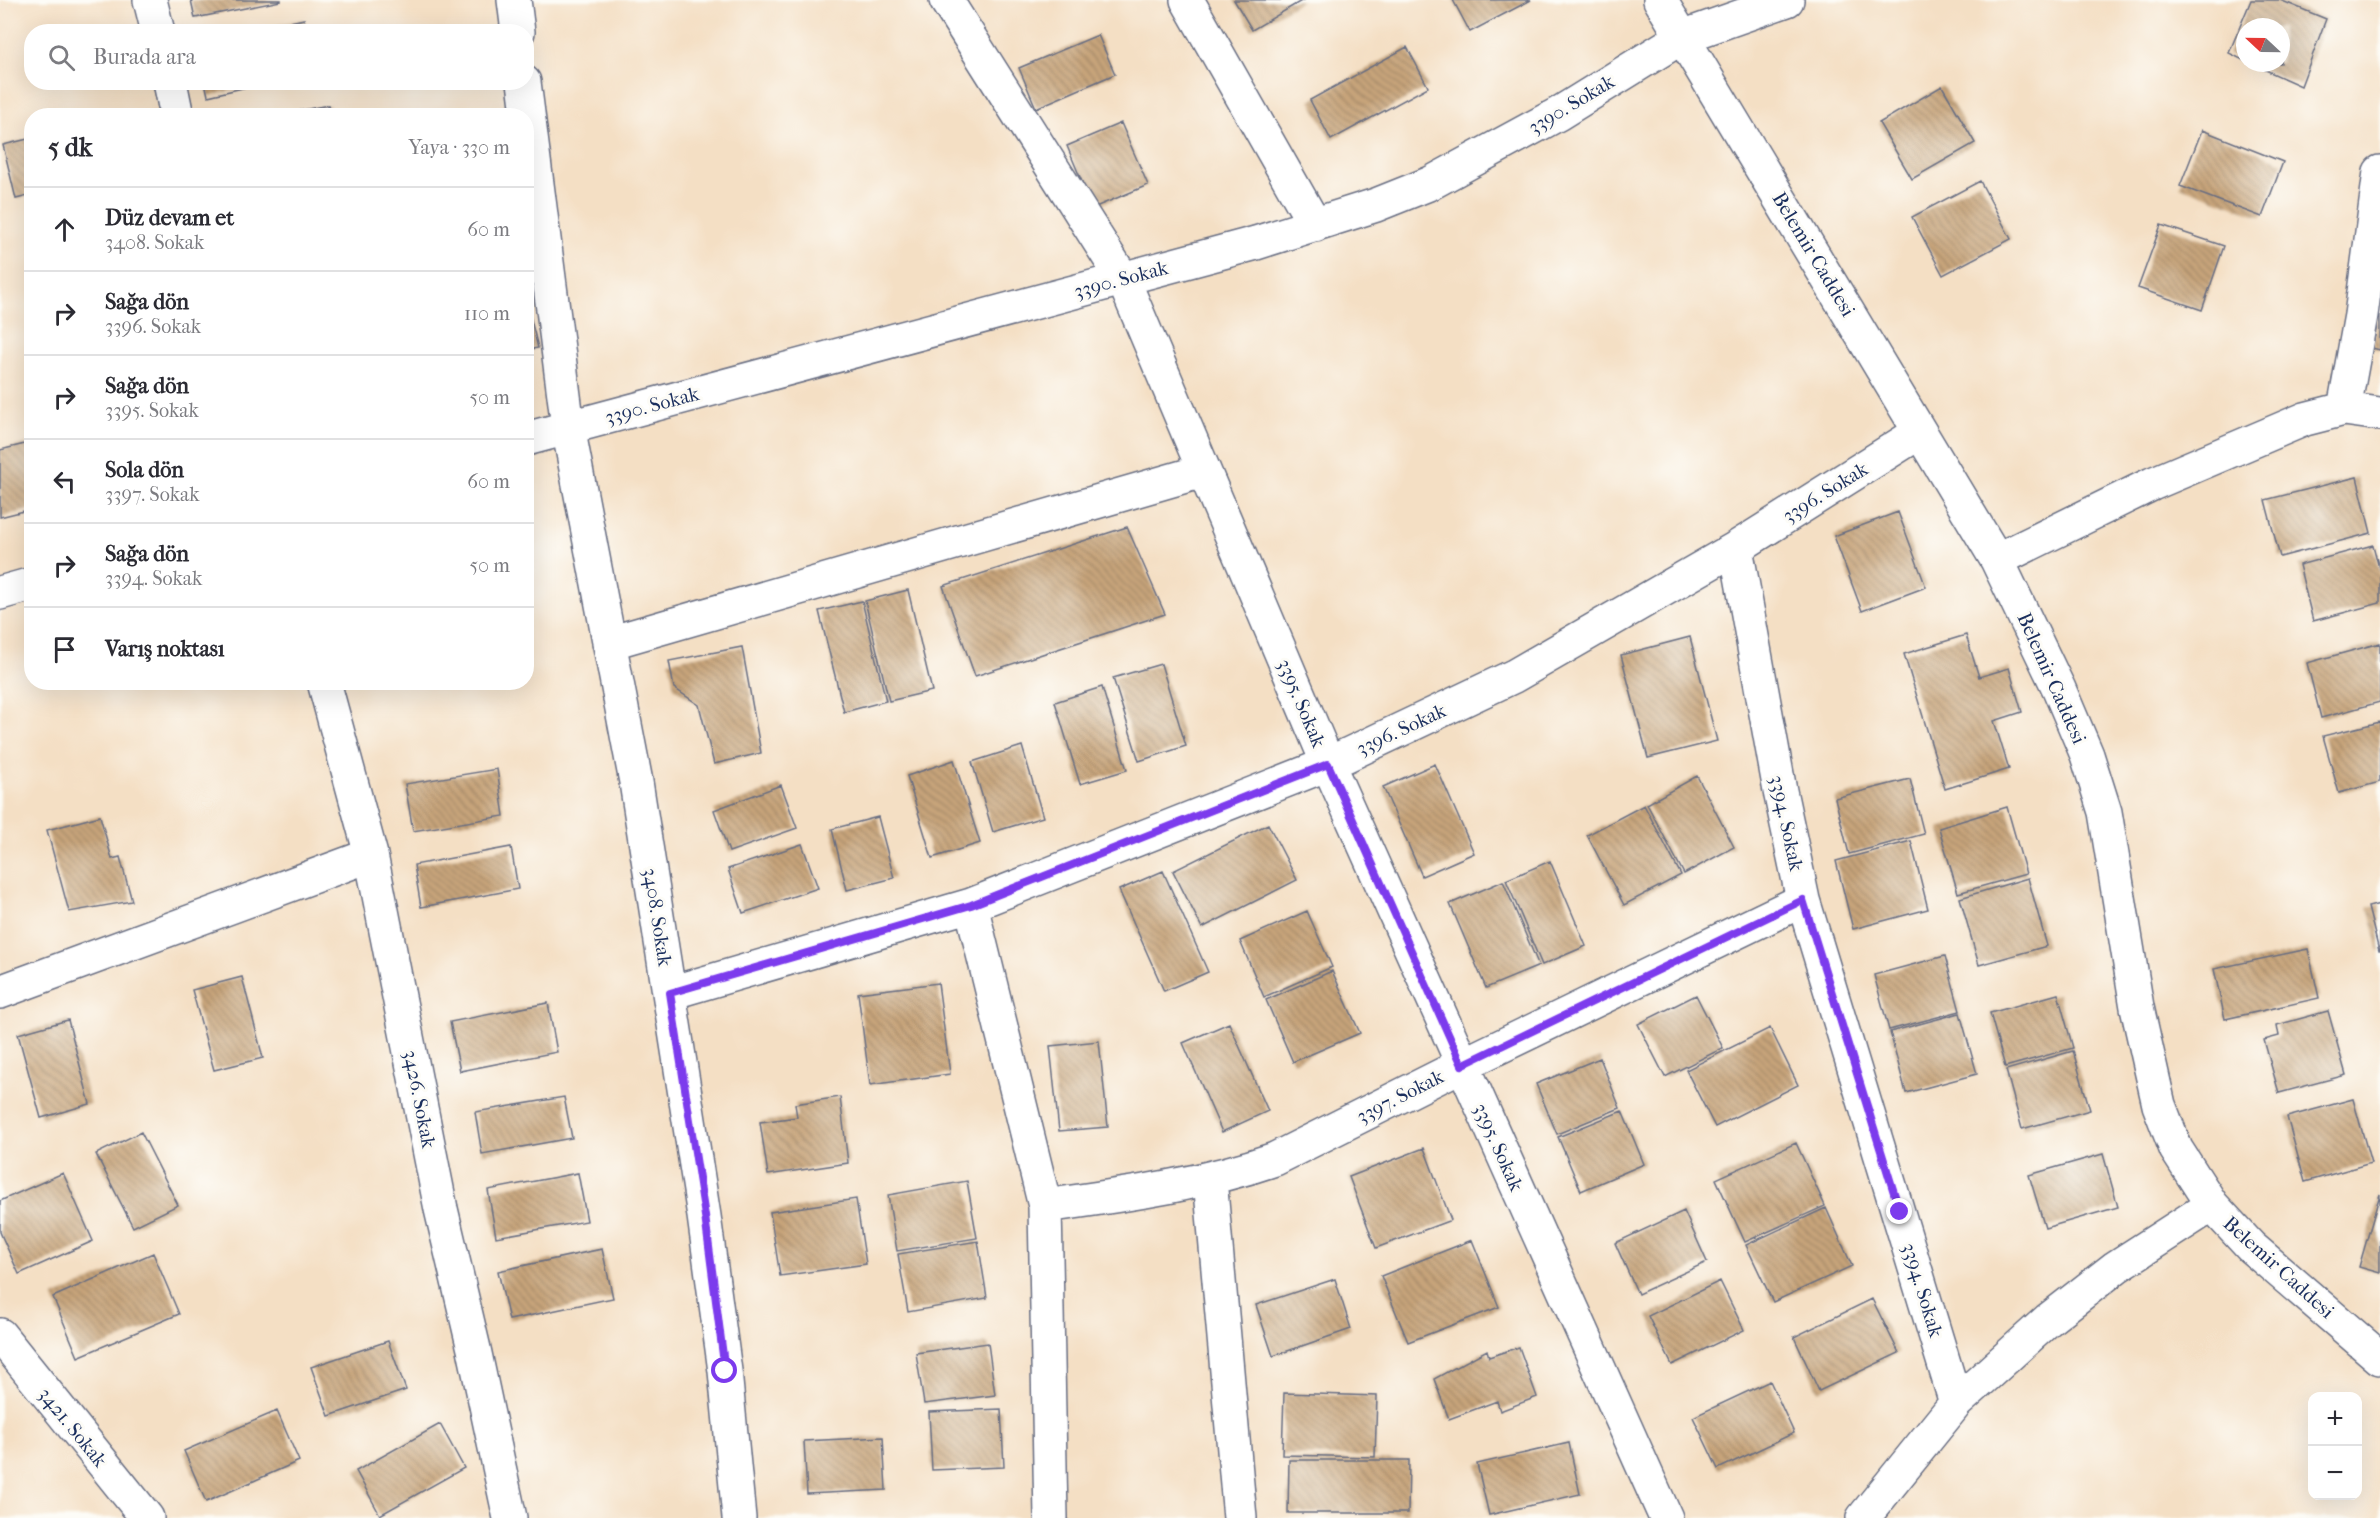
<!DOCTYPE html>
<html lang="tr">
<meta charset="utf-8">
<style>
body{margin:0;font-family:"IM FELL French Canon",serif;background:#f2f2f3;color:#2b2b33}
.controls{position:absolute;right:18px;bottom:18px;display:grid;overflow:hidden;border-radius:12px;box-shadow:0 6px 24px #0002}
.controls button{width:54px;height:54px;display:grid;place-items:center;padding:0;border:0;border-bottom:2px solid #e1e1e2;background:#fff;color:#2b2b33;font:30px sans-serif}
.compass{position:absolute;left:2236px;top:18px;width:54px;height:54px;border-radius:50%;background:#fff;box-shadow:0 6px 24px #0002;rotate:292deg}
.stop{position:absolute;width:18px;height:18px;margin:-14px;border:4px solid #7c3aed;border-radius:50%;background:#fff}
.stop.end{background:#7c3aed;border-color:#fff;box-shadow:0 2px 6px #0008}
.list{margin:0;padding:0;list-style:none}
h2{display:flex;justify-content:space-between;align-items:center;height:78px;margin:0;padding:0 24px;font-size:26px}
h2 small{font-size:20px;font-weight:400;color:#7c7c81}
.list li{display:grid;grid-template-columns:39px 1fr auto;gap:18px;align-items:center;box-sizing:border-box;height:84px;padding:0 24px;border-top:2px solid #e1e1e2}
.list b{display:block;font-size:22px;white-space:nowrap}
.list p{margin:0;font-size:20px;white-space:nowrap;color:#7c7c81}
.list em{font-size:20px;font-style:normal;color:#7c7c81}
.icon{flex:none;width:33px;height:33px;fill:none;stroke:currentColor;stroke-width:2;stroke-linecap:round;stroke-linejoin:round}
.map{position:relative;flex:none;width:2380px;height:1518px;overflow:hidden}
.search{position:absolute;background:#fff;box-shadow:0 6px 24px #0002;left:24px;top:24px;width:510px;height:66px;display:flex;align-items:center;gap:15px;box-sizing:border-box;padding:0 21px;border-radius:24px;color:#7c7c81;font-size:22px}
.panel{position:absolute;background:#fff;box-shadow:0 6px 24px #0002;left:24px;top:108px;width:510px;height:582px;border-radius:24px}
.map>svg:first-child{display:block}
.building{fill:url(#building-back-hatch)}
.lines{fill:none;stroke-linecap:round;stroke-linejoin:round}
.minor-casing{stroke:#676d82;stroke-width:36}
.minor{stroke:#fff;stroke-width:33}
.route{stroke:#7c3aed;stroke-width:8}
.labels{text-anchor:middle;stroke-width:6;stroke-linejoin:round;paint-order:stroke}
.street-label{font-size:20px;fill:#1b2f5e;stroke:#fdfcf7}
</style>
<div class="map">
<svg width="2380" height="1518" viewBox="0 0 2380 1518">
<defs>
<pattern id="building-back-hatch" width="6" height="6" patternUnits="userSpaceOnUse" patternTransform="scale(1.5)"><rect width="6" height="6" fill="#c7a47a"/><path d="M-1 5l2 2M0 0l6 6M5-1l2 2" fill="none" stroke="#a18667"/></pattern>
</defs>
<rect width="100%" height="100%" fill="#fdfcf7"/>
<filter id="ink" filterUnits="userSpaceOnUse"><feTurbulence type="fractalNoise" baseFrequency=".0167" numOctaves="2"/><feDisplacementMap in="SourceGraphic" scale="12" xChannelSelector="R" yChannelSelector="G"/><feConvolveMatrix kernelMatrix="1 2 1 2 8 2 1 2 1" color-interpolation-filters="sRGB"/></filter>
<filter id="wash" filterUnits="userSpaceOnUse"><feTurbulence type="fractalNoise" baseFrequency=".008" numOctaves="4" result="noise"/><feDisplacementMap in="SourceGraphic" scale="24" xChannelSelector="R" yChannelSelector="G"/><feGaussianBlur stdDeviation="1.35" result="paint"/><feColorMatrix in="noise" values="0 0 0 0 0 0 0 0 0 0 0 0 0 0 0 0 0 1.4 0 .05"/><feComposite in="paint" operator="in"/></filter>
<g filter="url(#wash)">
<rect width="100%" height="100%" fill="#f4dfc4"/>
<g id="blocks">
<path class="building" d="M191 0H281V1L195 18Z
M1234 0H1303L1252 30Z
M1453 0H1531L1470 32Z
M2251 0H2280L2326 19 2301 86 2250 63H2281V27H2245V61L2229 53Z
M304 19 307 32H250V31Z
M1098 35 1115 74 1036 108 1019 68Z
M1407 47 1428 87 1331 140 1310 100Z
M205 82H264V83L208 96Z
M1942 86 1975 143 1912 179 1879 123Z
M329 105 331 116H282V114Z
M1121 123 1148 185 1093 208 1067 146Z
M2202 130 2283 162 2262 217 2180 186Z
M32 138V195L16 199 3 145Z
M1980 181 2011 239 1943 275 1912 217Z
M2161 225 2224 246 2202 310 2138 288Z
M527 304 538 348 526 350V305Z
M2379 316H2380V350L2372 348Z
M29 443 32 454V509L0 517V450Z
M2357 477 2371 533 2280 557 2265 500Z
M1898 512 1926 587 1862 611 1834 536Z
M1127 527 1165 614 975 676 943 586Z
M2373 545 2380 572V603L2313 621 2299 565Z
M908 590 932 691 889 701 865 601Z
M862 601 886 701 844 712 819 611Z
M1966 635 1979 677 2009 668 2022 712 1994 721 2009 769 1945 789 1904 654Z
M1690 637 1717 741 1648 758 1621 655Z
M2380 643V702L2321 718 2307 663Z
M742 647 761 753 714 764 699 705 674 688 669 661Z
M1161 664 1186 746 1139 761 1113 678Z
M1102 687 1127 770 1080 784 1055 702Z
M2380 722V782L2339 793 2323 736Z
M1022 746 1043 817 993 832 972 762Z
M954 760 980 843 932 858 907 776Z
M1435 764 1474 853 1422 876 1383 787Z
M497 769 504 816 413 831 405 784Z
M1697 776 1734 847 1684 874 1647 804Z
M1910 779 1924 834 1849 854 1835 798Z
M781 785 797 828 729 852 714 810Z
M1644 805 1681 875 1624 905 1587 835Z
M2007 807 2026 874 1958 893 1939 828Z
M100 816 112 859 120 857 132 901 69 912 47 830Z
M878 817 894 878 847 890 832 829Z
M1268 824 1297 880 1202 928 1173 871Z
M1911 841 1928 909 1853 929 1836 861Z
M802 844 818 888 743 913 728 869Z
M511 847 518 889 421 907 414 865Z
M1550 861 1586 946 1542 965 1506 880Z
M1163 871 1208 972 1164 991 1119 890Z
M2028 878 2047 946 1979 965 1960 898Z
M1503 881 1539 966 1486 988 1450 904Z
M2380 904V951H2379L2368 907Z
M1307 911 1332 967 1264 997 1240 941Z
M2308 949 2319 998 2225 1019 2214 969Z
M1945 956 1960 1011 1889 1030 1874 975Z
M1332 971 1360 1033 1293 1062 1266 1000Z
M242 977 263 1058 214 1070 192 990Z
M938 983 950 1074 870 1085 858 993Z
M2058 994 2073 1048 2005 1067 1990 1013Z
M1696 995 1723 1048 1665 1077 1638 1024Z
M548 1003 557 1052 460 1071 450 1022Z
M2328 1011 2346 1075 2279 1093 2264 1040 2279 1036 2277 1025Z
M1960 1013 1977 1074 1906 1093 1890 1032Z
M68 1020 90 1104 41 1118 18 1034Z
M1229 1023 1268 1111 1222 1132 1183 1043Z
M1770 1028 1798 1085 1715 1127 1686 1070Z
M1099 1041 1108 1127 1059 1131 1050 1046Z
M2073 1051 2090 1110 2022 1129 2006 1070Z
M1600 1058 1620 1108 1557 1134 1536 1084Z
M564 1097 572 1138 482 1154 475 1112Z
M840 1097 848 1163 768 1175 760 1122 797 1117 795 1104Z
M2353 1099 2371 1163 2305 1182 2287 1117Z
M1622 1111 1644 1164 1581 1191 1558 1137Z
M141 1132 178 1205 133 1227 96 1154Z
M1796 1143 1825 1206 1745 1242 1716 1179Z
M1424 1148 1451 1220 1376 1248 1349 1177Z
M2103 1154 2118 1207 2045 1228 2029 1175Z
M63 1173 93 1241 19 1274 0 1232V1201Z
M578 1173 587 1221 496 1237 488 1190Z
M967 1181 977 1238 897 1251 888 1195Z
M2380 1194V1273L2359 1267Z
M856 1199 866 1264 780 1276 770 1212Z
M1826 1208 1852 1266 1773 1302 1746 1245Z
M1684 1211 1707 1262 1638 1294 1615 1243Z
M1472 1240 1499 1307 1408 1342 1381 1276Z
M978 1241 987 1298 908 1312 898 1254Z
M602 1249 613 1298 509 1320 498 1271Z
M153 1253 179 1314 78 1357 53 1297Z
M1335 1279 1351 1329 1273 1356 1256 1305Z
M1720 1281 1744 1330 1672 1365 1648 1316Z
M1872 1299 1899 1353 1819 1391 1794 1337Z
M388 1341 406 1390 329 1416 311 1367Z
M988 1343 995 1395 924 1404 916 1353Z
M1519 1347 1537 1397 1500 1411 1497 1401 1449 1419 1434 1379 1487 1350 1489 1357Z
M1770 1381 1794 1433 1718 1469 1693 1417Z
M1284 1393 1377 1396 1375 1457 1282 1455Z
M1001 1409 1004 1467 932 1470 929 1412Z
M277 1411 299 1461 206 1502 184 1451Z
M440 1424 464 1468 380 1515 356 1471Z
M883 1437 886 1490 807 1494 804 1441Z
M1569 1443 1580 1494 1489 1515 1477 1464Z
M1289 1460H1409L1408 1513H1288Z"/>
</g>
</g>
<g filter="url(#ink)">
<use href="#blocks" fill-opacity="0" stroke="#676d82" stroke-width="1.5"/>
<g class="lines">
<g class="minor-casing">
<path id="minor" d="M150 0 158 32
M514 0 518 32
M946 0 1123 279 1328 764 1666 1518
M1187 0 1315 225
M1660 0 1997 560 2059 689 2087 755 2105 812 2137 1007 2159 1105 2176 1149 2212 1205 2251 1247 2380 1358
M170 82 177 116
M524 82 568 427 636 782 704 1216 725 1371 739 1518
M2344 409 2361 315 2380 172
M526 439 1256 243 1376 205 1431 183 1558 114 1682 37 1787 0
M1736 548 1780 791 1803 900 1956 1403
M1997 560 2152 484 2305 419 2344 409 2380 414
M0 593 32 584
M609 643 1203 471
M324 682 371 855 441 1209 474 1349 510 1518
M971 905 1045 1206 1051 1518
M0 992 371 855
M670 993 971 905 1328 764 1514 676 1736 548 1920 432
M1210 1179 1240 1518
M1045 1206C1123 1195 1200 1185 1275 1159L1462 1065 1803 900
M0 1335 147 1518
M1863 1518 1956 1403 2048 1320 2116 1267 2212 1205"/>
</g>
<use href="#minor" class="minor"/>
</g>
</g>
<g class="lines" filter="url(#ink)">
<path class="route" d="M725 1371 705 1216 670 993 971 905 1328 764 1462 1065 1803 900 1900 1212"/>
</g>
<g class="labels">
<g class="street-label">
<text transform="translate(1571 104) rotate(-31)" y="7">3390. Sokak</text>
<text transform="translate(1814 254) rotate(59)" y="7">Belemir Caddesi</text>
<text transform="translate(1121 279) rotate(-15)" y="7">3390. Sokak</text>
<text transform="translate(652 405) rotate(-15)" y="7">3390. Sokak</text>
<text transform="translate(1825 492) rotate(-32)" y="7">3396. Sokak</text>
<text transform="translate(2052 678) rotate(66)" y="7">Belemir Caddesi</text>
<text transform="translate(1302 703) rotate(67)" y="7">3395. Sokak</text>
<text transform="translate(1401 729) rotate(-25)" y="7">3396. Sokak</text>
<text transform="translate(1787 823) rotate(78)" y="7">3394. Sokak</text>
<text transform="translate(658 917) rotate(81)" y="7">3408. Sokak</text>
<text transform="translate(1400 1096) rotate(-27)" y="7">3397. Sokak</text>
<text transform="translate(420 1099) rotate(79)" y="7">3426. Sokak</text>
<text transform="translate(1499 1147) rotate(66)" y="7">3395. Sokak</text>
<text transform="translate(2279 1267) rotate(42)" y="7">Belemir Caddesi</text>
<text transform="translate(1923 1290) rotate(73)" y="7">3394. Sokak</text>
<text transform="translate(73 1427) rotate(51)" y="7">3421. Sokak</text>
</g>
</g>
</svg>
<div class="controls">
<button>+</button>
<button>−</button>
</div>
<svg class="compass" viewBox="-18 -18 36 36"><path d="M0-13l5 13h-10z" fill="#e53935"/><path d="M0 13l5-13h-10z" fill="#7c7c81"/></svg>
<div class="stop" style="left:725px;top:1371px"></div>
<div class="stop end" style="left:1900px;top:1212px"></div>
<div class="search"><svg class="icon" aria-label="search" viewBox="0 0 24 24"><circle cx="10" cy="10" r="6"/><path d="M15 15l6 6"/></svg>Burada ara</div>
<section class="panel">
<h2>5 dk<small>Yaya · 330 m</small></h2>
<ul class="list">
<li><svg class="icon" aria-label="ahead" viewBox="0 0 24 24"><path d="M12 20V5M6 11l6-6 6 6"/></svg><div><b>Düz devam et</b><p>3408. Sokak</p></div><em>60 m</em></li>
<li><svg class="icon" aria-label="right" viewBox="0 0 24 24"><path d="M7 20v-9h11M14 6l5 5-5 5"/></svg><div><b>Sağa dön</b><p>3396. Sokak</p></div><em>110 m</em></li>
<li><svg class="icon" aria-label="right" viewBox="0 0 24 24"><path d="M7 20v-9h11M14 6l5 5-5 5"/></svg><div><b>Sağa dön</b><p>3395. Sokak</p></div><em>50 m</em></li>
<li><svg class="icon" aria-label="left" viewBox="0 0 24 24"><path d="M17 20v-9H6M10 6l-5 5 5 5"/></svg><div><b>Sola dön</b><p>3397. Sokak</p></div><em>60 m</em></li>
<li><svg class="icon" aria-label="right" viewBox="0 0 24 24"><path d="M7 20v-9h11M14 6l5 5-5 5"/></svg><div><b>Sağa dön</b><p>3394. Sokak</p></div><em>50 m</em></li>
<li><svg class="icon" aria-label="arrive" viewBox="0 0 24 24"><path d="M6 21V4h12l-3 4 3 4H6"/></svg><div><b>Varış noktası</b></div></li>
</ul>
</section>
</div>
